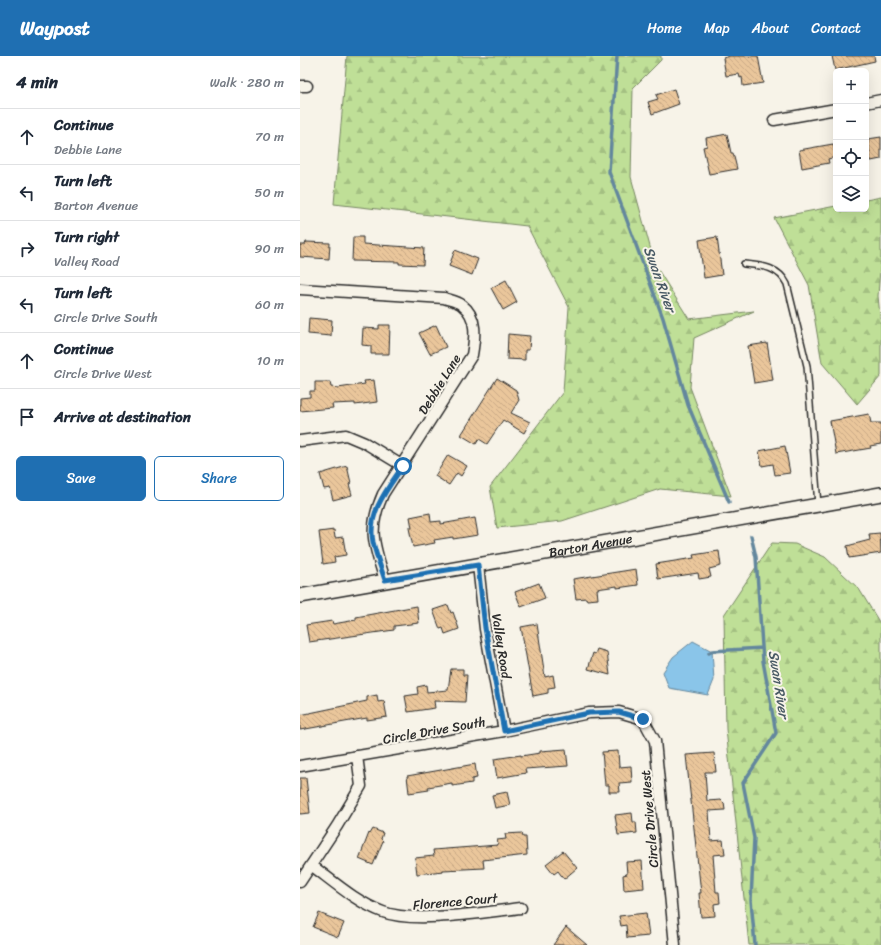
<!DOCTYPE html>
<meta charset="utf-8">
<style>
body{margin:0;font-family:Sriracha,sans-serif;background:#f6f6f7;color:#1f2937}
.controls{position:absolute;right:12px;top:12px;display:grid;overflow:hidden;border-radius:6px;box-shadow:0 4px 16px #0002}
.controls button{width:36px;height:36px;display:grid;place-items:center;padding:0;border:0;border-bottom:1px solid #e0e1e3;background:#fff;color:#1f2937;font:20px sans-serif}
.stop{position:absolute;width:12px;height:12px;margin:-9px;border:3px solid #1f6fb2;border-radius:50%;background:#fff}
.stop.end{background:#1f6fb2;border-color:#fff;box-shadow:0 1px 4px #0008}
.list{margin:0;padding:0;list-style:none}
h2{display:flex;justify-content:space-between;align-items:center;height:52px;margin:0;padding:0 16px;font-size:17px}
h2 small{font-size:13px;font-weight:400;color:#747a83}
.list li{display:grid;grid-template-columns:26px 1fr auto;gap:12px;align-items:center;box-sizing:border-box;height:56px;padding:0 16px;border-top:1px solid #e0e1e3}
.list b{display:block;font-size:15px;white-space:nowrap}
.list p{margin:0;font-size:13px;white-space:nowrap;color:#747a83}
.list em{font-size:13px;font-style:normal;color:#747a83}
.actions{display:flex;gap:8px;padding:12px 16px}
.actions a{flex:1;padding:9px 0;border:1px solid #1f6fb2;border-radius:6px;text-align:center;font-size:14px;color:#1f6fb2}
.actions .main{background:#1f6fb2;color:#fff}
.icon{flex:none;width:22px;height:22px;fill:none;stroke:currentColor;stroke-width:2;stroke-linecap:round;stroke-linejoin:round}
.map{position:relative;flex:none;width:581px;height:889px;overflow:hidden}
header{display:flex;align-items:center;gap:24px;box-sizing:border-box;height:56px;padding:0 20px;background:#1f6fb2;color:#fff}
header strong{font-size:19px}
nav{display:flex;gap:22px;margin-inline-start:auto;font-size:14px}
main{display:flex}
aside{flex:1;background:#fff}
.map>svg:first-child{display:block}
.forest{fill:url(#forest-firs);stroke:#758561}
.water{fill:#8ac5e9;stroke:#64879d}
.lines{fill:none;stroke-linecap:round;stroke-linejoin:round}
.stream{stroke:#64879d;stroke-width:3.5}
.building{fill:url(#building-back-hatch);stroke:#2b2b2b}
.service-casing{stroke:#2b2b2b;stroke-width:8}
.minor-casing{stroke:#2b2b2b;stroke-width:13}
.tertiary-casing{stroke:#2b2b2b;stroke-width:16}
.service{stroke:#f7f3e8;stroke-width:5}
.minor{stroke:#f7f3e8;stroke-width:10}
.tertiary{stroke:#f7f3e8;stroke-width:13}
.route{stroke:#1f6fb2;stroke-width:5}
.labels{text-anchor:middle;stroke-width:4;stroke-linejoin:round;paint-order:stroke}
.street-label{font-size:13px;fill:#2b2b2b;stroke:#f7f3e8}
.water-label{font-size:14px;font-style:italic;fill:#485964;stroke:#f7f3e8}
</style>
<header>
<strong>Waypost</strong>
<nav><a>Home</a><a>Map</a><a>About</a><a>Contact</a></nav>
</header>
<main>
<aside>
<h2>4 min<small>Walk · 280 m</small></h2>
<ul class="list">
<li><svg class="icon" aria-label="ahead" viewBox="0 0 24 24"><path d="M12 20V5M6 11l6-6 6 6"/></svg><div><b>Continue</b><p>Debbie Lane</p></div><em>70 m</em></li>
<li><svg class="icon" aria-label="left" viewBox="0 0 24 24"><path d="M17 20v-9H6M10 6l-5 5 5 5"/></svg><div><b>Turn left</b><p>Barton Avenue</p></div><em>50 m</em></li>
<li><svg class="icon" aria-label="right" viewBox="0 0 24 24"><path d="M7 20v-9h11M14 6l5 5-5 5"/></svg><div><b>Turn right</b><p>Valley Road</p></div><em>90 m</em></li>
<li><svg class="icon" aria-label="left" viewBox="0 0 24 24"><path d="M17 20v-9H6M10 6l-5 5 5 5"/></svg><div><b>Turn left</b><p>Circle Drive South</p></div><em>60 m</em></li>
<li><svg class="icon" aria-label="ahead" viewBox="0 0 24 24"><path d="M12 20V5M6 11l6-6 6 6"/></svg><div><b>Continue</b><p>Circle Drive West</p></div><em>10 m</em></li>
<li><svg class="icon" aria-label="arrive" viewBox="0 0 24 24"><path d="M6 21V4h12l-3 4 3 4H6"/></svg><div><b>Arrive at destination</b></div></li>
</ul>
<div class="actions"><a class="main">Save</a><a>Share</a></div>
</aside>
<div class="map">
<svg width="581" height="889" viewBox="0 0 581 889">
<defs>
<pattern id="forest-firs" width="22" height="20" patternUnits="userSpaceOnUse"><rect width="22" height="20" fill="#bfdf97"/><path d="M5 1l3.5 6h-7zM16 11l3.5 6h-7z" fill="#a4c082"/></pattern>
<pattern id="building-back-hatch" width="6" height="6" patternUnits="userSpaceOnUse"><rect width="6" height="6" fill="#eac69b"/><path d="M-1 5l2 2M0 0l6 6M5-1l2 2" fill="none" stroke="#c9aa86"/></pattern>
</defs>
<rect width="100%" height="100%" fill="#f7f3e8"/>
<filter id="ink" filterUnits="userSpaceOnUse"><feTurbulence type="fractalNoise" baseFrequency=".025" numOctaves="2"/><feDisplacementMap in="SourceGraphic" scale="8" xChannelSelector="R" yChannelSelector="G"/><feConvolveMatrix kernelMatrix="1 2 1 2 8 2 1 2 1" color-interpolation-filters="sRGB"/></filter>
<g filter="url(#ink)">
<path class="forest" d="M47 0H361V4L333 32 331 121 355 209 389 263 454 255 394 282 390 331 431 440 360 433 262 465 197 472 190 431 263 336 269 251 227 170 34 148Z
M581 141V200L578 240 581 270V320L557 348 522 307 509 229 474 162 536 150V153H566V144Z
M472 487 495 488 525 501 559 533 581 569V889H449L426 673 424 559Z"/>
<path class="water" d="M393 585 412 595 414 624 408 639 369 632 363 616 373 601Z"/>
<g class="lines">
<path class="stream" d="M317 0 309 116 363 262 388 349 429 446
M451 480 456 501 463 605 476 677 443 727 454 782 451 844 455 889
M409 597 412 595 462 592"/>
</g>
<path class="building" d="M430 0H458L463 27 443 30 442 21 440 22 439 18 426 20 423 2Z
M532 0H574L575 5 535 14Z
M374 33 379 48 352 58 348 46 358 43 356 39Z
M427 78 431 97H433L437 113 409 118 403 91 407 90 406 82Z
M581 81V103L571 105 568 83Z
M533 88 536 101 528 103 529 107 502 112 499 94Z
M53 181H63V188L124 192 123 209 99 208V206L52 205Z
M417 181 422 219 404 222 399 184Z
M6 186 30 187 29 203 0 201V189H5Z
M155 194 178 203 172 219 149 210Z
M206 224 217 246 203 254 191 232Z
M9 262 32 264 31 280 8 278Z
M79 269H90L89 298H71V290L62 289 63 272 79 273Z
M136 269 146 291 130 298 119 277Z
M208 278 230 280 229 294H225V304L207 303Z
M467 287 473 324 454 327 448 290Z
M197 322 216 334 219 344 211 357 230 366 224 377 203 364 187 388 179 383 176 388 161 379Z
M74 324 77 346 55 349V347L32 348 33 352 0 355V342L10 341V335H15V326H30L31 331 38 332 65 328 64 325Z
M569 358 571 367H581V388L570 390 571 392 536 398 530 365Z
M485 390 490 417 475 419 473 408 462 410 459 395Z
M148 399 167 410 161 420 157 417 149 429 135 420Z
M47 410 51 427 49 428 52 439 33 444 30 432 24 433 20 418Z
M130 457 131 466 141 465V468L175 462 178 479 153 483V481L134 484 135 487 113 491 109 472H112L110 461Z
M34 474 35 482 43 481 46 499 34 501 35 506 23 508 19 476Z
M580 477 581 497 549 502 547 490 570 484 569 478Z
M419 495 421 510 409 513 411 521 399 523 398 517 358 523 356 508 394 502 393 499Z
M336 513 338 529 317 532V530L297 533 298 543 287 544 286 542 276 543 273 523Z
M239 527 245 542 221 551 215 536Z
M148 549 151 557 153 556 159 573 145 578 143 572 140 573 133 554Z
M117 550 119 567 94 570V574L9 586 6 569 32 565 33 568 56 564V561Z
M237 568 245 621 253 619 255 631 248 632V637L233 640 221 571Z
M297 593 307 596 310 619 288 613 293 597 295 598Z
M151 613H163V619H167L165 646 134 645 135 652 108 656 105 640 118 638 117 631 126 629 127 636 148 634Z
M77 639 78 646 84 645 87 661 67 664V662L0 674V659L67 645V641Z
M266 693 268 710 225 713 226 717 197 722 194 703 221 699V700L240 697V695Z
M318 695 319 711 331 710 332 726 319 727 320 736H309V729H305L302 696Z
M414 697 416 716H405L407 745 421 744 424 747 425 754 409 755 411 785 423 784 425 798 413 799 416 836H419L420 847 414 848 415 860 401 861 399 837H401L386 699Z
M175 708 177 722 172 723V727L152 730V727L128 731 129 734 109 737 107 720Z
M0 722H6L10 757 0 758Z
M207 736 210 749 195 752 192 739Z
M332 757 333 766H336L337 777 318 779 315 759Z
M73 773 83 777 81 783 83 785 73 809 59 803 69 777 70 778Z
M222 777 223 781H226L227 799 183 804 184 812 143 814V815L117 818 115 802 134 800 133 794 198 789 197 784 206 783 205 778Z
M263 795 277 812 264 823 258 815 254 818 246 808Z
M342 805 344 832 324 834 323 819 327 818 326 806Z
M19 857 44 867 38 881 13 871Z
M346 857 349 880 327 882 326 869 321 870 319 860Z
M266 871 287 889H253Z"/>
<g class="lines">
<g class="service-casing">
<path id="service" d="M444 208C461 210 478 210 487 228L507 310 518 449"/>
</g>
<g class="minor-casing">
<path id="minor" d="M0 30H7
M566 47 581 44
M474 64 536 53
M0 233 144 242C149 244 157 245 162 249 178 261 175 281 172 299L83 438C67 474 74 489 85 524
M0 385 46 379 65 387 103 410
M178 509 185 573 204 675
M0 710 204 675 289 657 319 656 343 663 355 685 375 889
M11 809C34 826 56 846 83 856 114 868 185 856 221 852
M0 826 37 770 61 730 57 700"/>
</g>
<g class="tertiary-casing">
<g id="tertiary">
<path id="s1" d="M0 540 581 438"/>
</g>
</g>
<use href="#service" class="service"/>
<use href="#minor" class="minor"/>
<use href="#tertiary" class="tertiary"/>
</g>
</g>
<g class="lines" filter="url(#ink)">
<path class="route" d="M103 410C88 432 67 457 73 486 76 499 81 512 85 524L178 509 185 572 204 675 289 657 319 656 343 663"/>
</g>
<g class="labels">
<g class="street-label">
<text transform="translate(139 328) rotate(-58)" y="5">Debbie Lane</text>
<text dy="5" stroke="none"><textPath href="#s1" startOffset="295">Barton Avenue</textPath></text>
<text transform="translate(202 590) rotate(81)" y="5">Valley Road</text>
<text transform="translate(134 674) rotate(-10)" y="5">Circle Drive South</text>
<text transform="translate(349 763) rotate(-95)" y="5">Circle Drive West</text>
<text transform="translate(155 845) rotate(-5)" y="5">Florence Court</text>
</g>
<g class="water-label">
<text transform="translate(360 223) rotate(70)" y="5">Swan River</text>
<text transform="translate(479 628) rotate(81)" y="5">Swan River</text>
</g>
</g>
</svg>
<div class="controls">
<button>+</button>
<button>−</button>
<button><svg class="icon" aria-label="locate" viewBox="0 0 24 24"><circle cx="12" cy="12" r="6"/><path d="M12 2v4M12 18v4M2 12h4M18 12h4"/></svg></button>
<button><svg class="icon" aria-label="layers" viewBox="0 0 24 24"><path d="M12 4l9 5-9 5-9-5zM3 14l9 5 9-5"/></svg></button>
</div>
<div class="stop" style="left:103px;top:410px"></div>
<div class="stop end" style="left:343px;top:663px"></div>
</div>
</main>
